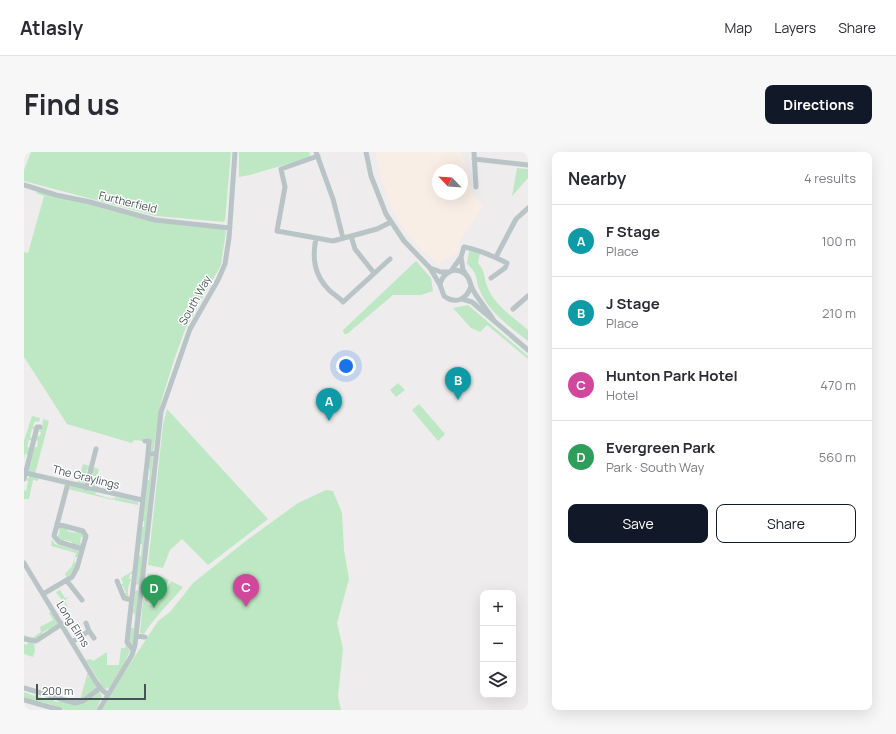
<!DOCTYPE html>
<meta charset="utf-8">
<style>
body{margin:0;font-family:Manrope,sans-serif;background:#f7f7f7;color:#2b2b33}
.controls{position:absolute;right:12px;bottom:12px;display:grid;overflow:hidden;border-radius:8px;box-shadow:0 4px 16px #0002}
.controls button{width:36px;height:36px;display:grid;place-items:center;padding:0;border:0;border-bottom:1px solid #e1e1e2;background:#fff;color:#2b2b33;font:20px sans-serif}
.compass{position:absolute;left:408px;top:12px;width:36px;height:36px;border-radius:50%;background:#fff;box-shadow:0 4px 16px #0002;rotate:295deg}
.scale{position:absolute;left:12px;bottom:10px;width:110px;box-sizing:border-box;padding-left:4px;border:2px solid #475457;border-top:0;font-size:11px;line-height:14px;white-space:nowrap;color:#475457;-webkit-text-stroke:3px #fff;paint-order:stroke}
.you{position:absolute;left:322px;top:214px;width:14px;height:14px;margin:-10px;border:3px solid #fff;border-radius:50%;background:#1a73e8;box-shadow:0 0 0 6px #1a73e833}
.badge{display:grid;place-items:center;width:26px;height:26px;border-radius:50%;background:#111827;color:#fff;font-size:13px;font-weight:700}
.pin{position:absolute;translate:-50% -33px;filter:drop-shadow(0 1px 2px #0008)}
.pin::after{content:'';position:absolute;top:21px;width:14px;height:12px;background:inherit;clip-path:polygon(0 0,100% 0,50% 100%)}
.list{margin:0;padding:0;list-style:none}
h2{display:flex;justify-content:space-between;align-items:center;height:52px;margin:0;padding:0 16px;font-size:17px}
h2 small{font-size:13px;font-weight:400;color:#7c7c81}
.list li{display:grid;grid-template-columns:26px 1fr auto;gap:12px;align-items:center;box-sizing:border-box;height:72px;padding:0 16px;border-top:1px solid #e1e1e2}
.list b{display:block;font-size:15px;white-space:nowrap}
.list p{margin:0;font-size:13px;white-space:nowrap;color:#7c7c81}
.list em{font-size:13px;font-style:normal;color:#7c7c81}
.actions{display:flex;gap:8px;padding:12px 16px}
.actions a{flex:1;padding:9px 0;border:1px solid #111827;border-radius:8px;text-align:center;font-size:14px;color:#111827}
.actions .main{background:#111827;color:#fff}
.icon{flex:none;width:22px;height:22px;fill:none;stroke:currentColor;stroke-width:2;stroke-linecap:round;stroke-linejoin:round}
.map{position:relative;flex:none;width:504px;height:558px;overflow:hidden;border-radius:8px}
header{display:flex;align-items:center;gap:24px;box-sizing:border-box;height:56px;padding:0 20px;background:#fff;border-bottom:1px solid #e1e1e2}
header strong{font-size:19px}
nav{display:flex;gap:22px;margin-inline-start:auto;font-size:14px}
.intro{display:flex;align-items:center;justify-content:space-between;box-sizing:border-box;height:96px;padding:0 24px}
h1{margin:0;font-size:28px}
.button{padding:10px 18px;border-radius:8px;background:#111827;color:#fff;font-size:14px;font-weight:700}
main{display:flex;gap:24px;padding:0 24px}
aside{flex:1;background:#fff;border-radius:8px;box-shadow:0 4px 16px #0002}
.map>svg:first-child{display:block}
.commercial{fill:#f9eee6;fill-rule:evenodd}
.green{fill:#bee8c3}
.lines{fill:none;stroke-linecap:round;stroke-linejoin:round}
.minor{stroke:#b9c4c7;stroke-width:5}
.labels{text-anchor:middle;stroke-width:3;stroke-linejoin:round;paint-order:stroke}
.street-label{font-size:11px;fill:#475457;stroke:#fff}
</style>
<header>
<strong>Atlasly</strong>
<nav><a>Map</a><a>Layers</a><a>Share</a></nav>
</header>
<div class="intro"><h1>Find us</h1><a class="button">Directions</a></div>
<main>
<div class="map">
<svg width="504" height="558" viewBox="0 0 504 558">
<rect width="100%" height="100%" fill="#eeeced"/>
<path class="commercial" d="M351 0H437L445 21 446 37 459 55 437 88 433 101 414 112 393 93 379 77 367 55 356 22ZM414 18H438V42H414Z"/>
<path class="green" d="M7 0H207L201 68 200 70 132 64 0 29V18Z
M215 0H285L287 5 226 23 215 25Z
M493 16 504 17V26L488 44Z
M14 39 131 69 199 77 202 79 197 113 162 175 150 208 137 250 129 300 126 299 127 287 120 286 119 289 110 288 108 291 43 272 0 205V100L4 101 20 44 12 41Z
M445 99 456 101 454 111C461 118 460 126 463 134 470 153 490 166 504 178V189C487 176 465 160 456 139 451 128 455 122 443 112Z
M392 109 407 126 409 139 397 143H369L323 182H320L319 178Z
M444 153 504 204V207L463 173 456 180 447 176 429 156Z
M374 231 381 238 372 245 366 238Z
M395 252 421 282 414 289 388 258Z
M143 257 244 367 184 413 158 387 146 398 139 416 124 413 139 273Z
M8 264 16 266 15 270 11 269 9 274 12 278 8 277 6 285 9 287V288H5L3 295 7 296 5 303 1 302 0 307V289Z
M19 267 25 269 11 322 4 319 10 295H13L14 289 11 288 13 283 16 284 17 280 14 279 18 277Z
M126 304 129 306 116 430 114 433 112 432 114 404H117L118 392H115L117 375H120V369H118L122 328H125L126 318 123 317 124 306Z
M59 312 66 314 65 318 63 317 61 325 63 326 60 332 53 331Z
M69 315 75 317 71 334H74V336L65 333Z
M6 324 15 325 14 329 9 328 5 347H0V338L2 339 4 329 2 328Z
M47 333 72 340 71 342 88 347 90 344 89 348 44 337Z
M302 338 309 339 318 361 320 398 325 427 313 471 319 496 314 545 317 558H78L98 524 134 469 146 460 169 431 223 388 274 351Z
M91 345 114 350V353L90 348Z
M36 375 44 376 43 379 52 381 53 379 58 380 60 386 57 385 56 391H59L57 394 47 393 48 390 40 388 39 391 31 384H34L36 378 33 377Z
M28 387 31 392 55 399 54 405H51L50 410 52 411 51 416 43 426 41 422 48 414 52 401 27 394Z
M109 419 108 422H106L105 427H107L104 436V447L99 442 102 441 99 434H96L99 431 97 426Z
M124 422 134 423 145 428 132 453 121 449Z
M147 429 159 435C146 451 131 464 120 482L116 481 119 448 125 453 132 455Z
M36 438 41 446 45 445 41 448 44 456 32 440Z
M113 438 115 440 109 491 107 492 105 490 107 476H110L111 462 109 461 111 439Z
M27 460 34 472 26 479 24 477 18 481 19 483 14 487 0 486V483L8 486 17 480 16 475 29 468 25 461Z
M4 490 10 491 11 499 9 505 0 502V492L3 493Z
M102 492 106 499 97 518 85 536 80 537 62 508 67 507 69 509 83 500V513H95L97 496H101Z
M64 519 73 536 56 548Z
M75 539 78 544 72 558H41L26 552 0 546V540L11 544 12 541 13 544 24 548 25 545 30 546V549L34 550 35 548 47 552Z"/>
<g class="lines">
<path class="minor" d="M292 0 309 47 319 86
M342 0 347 24 362 62 380 89 406 116 416 133
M450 0 452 35
M294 4 257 17 261 35 253 79 309 89 353 77 367 70
M450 7 504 13
M0 33 32 43 66 50 131 68 206 76
M327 84 331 97 350 121
M292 86C288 106 290 123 305 138 309 142 315 145 319 150L366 107
M437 105 439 118 441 121
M472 105 492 67 504 56
M406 116 417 120H424
M427 119 437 105 440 95C456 98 469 104 483 111L481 116 467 126
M447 134C443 147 432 153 420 144L416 133C418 122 430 113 441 122 446 125 446 133 449 138 455 149 464 158 470 169
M438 147 448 150 504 198
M489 157 504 144
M121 289H125L124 302
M2 321 118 348
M0 327 13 275H16
M44 331 30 384 35 390 58 397
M62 336 72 297
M0 411 72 530 78 538 83 542
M43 429 58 448
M93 429 100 446 108 448
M19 442 48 425 53 416 62 384 59 379 33 372
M62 471 65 479
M112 484 121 485
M0 487 12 489 38 472
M48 490 65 479 70 486
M109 498 103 490 124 302H131
M0 536 51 551 59 549 76 536
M0 548 36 558
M75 558 108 503 111 493 137 260 166 177 194 128 201 112 205 86 211 0"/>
</g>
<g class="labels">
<g class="street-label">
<text transform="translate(104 50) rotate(14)" y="4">Furtherfield</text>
<text transform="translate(171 148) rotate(-61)" y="4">South Way</text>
<text transform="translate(62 325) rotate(14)" y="4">The Graylings</text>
<text transform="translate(49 472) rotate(58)" y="4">Long Elms</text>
</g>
</g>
</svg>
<div class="controls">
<button>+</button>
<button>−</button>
<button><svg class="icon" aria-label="layers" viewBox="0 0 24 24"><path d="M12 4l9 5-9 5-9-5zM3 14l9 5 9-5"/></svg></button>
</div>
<svg class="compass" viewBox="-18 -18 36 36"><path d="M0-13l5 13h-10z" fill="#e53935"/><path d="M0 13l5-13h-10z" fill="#7c7c81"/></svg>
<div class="scale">200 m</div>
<div class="you"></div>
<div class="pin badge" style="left:305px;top:269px;background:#0f9aa8">A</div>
<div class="pin badge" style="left:434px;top:248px;background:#0f9aa8">B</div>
<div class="pin badge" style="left:222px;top:455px;background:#d1479c">C</div>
<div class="pin badge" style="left:130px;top:456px;background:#2e9e5b">D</div>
</div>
<aside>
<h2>Nearby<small>4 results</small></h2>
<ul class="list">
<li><span class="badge" style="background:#0f9aa8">A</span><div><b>F Stage</b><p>Place</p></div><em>100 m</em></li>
<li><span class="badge" style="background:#0f9aa8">B</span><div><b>J Stage</b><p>Place</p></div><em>210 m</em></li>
<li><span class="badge" style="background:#d1479c">C</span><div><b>Hunton Park Hotel</b><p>Hotel</p></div><em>470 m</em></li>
<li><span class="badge" style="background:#2e9e5b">D</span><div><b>Evergreen Park</b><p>Park · South Way</p></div><em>560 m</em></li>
</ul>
<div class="actions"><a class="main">Save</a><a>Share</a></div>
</aside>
</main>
